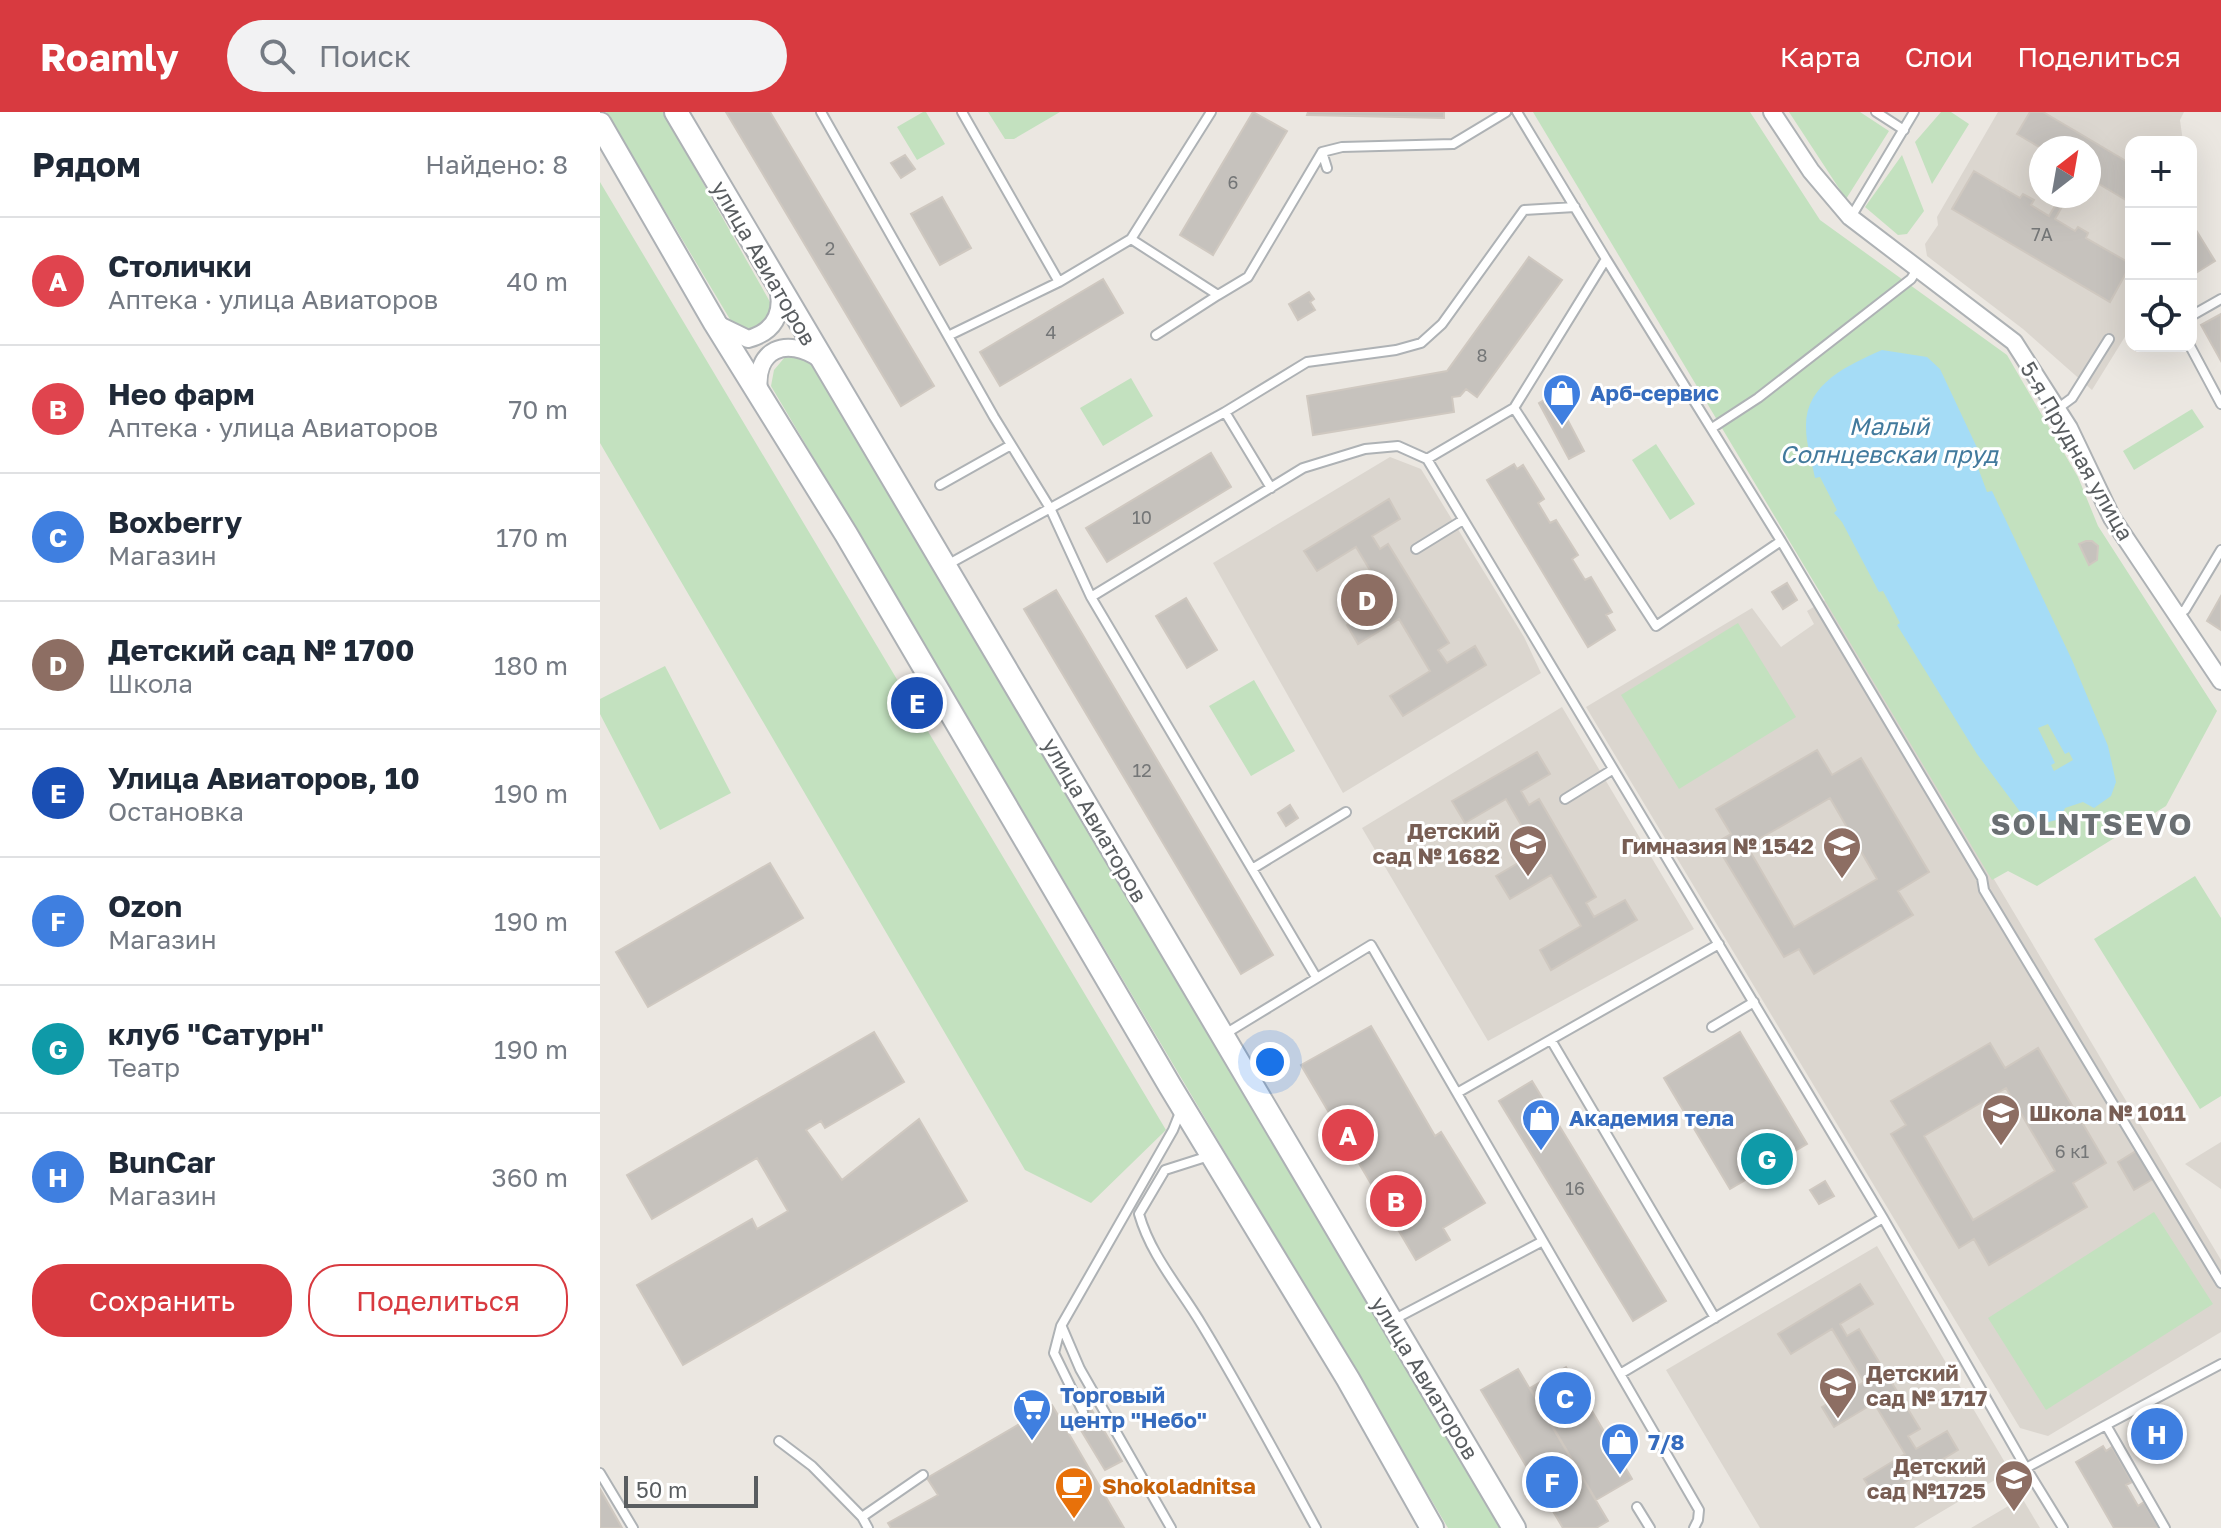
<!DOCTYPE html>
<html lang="ru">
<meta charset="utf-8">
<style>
body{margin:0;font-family:"Golos Text",sans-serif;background:#f2f2f3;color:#1f2937}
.controls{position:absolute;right:24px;top:24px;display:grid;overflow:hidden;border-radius:16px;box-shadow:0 8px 32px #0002}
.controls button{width:72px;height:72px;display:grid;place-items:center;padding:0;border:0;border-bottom:2px solid #e0e1e3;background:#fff;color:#1f2937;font:40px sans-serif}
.compass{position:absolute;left:1429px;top:24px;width:72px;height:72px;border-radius:50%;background:#fff;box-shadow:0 8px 32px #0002;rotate:31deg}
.scale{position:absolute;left:24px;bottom:20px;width:134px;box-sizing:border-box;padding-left:8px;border:4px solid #595d60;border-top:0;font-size:22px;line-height:28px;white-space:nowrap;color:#595d60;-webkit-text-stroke:6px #fff;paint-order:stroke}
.you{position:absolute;left:670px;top:950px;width:28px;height:28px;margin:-20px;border:6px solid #fff;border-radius:50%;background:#1a73e8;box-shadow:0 0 0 12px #1a73e833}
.badge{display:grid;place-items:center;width:52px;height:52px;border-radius:50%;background:#d83a40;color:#fff;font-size:26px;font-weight:700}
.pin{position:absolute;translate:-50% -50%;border:4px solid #fff;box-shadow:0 2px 8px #0006}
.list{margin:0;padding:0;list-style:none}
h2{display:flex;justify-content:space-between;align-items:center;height:104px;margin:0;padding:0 32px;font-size:34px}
h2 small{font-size:26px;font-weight:400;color:#747a83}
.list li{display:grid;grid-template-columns:52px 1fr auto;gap:24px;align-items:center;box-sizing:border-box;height:128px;padding:0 32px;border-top:2px solid #e0e1e3}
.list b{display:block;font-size:30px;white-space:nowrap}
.list p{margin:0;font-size:26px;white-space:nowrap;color:#747a83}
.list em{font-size:26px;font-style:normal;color:#747a83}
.actions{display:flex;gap:16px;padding:24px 32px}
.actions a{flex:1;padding:18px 0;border:2px solid #d83a40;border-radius:32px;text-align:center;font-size:28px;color:#d83a40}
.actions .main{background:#d83a40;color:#fff}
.icon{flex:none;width:44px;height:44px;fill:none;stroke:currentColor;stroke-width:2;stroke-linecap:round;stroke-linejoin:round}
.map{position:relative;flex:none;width:1621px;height:1416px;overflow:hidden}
header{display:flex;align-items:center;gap:48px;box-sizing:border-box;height:112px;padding:0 40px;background:#d83a40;color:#fff}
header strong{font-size:38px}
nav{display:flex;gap:44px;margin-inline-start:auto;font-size:28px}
.search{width:560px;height:72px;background:#f2f2f3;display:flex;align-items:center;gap:20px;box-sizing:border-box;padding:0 28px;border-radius:44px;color:#747a83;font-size:30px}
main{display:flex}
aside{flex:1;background:#fff}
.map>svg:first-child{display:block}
.education{fill:#dbd6cf;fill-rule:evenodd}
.green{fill:#c3e1bf}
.water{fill:#a5dcf6;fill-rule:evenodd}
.building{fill:#c6c2bd;stroke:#cfc8c0;stroke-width:2;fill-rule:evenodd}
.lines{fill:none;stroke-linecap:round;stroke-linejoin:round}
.lane-casing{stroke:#aeb2b5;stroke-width:12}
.street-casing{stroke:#aeb2b5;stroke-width:20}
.secondary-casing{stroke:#adb1b5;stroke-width:26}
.lane{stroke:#fff;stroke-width:8}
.street{stroke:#fff;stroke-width:16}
.secondary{stroke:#fff;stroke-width:22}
.labels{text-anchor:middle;stroke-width:6;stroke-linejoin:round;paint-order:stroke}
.number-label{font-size:18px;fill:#747677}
.street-label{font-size:22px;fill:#595d60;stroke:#fff}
.shop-label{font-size:22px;font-weight:bold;fill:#366cbe;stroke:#fff;text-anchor:start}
.education-label{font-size:22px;font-weight:bold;fill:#785e54;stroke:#fff;text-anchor:end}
.food-label{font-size:22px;font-weight:bold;fill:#c56008;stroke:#fff;text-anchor:start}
.water-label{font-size:24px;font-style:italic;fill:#427a9d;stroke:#fff}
.district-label{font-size:30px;font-weight:bold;letter-spacing:2px;fill:#6a6f72;stroke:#fff}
</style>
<header>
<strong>Roamly</strong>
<div class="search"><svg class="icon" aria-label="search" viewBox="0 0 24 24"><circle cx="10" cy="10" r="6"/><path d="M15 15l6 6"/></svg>Поиск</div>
<nav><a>Карта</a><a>Слои</a><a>Поделиться</a></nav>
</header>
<main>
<aside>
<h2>Рядом<small>Найдено: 8</small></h2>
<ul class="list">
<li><span class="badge" style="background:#e0444e">A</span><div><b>Столички</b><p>Аптека · улица Авиаторов</p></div><em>40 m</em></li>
<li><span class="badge" style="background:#e0444e">B</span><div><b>Нео фарм</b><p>Аптека · улица Авиаторов</p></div><em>70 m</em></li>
<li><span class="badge" style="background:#3f7fe0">C</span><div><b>Boxberry</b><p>Магазин</p></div><em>170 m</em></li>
<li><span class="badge" style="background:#8d6e63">D</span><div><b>Детский сад № 1700</b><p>Школа</p></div><em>180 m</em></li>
<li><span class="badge" style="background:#1a4fb4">E</span><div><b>Улица Авиаторов, 10</b><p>Остановка</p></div><em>190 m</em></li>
<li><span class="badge" style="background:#3f7fe0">F</span><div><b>Ozon</b><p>Магазин</p></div><em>190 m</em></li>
<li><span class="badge" style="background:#0f9aa8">G</span><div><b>клуб &quot;Сатурн&quot;</b><p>Театр</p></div><em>190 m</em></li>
<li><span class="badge" style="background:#3f7fe0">H</span><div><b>BunCar</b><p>Магазин</p></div><em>360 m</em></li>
</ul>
<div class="actions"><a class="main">Сохранить</a><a>Поделиться</a></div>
</aside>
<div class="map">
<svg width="1621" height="1416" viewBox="0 0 1621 1416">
<rect width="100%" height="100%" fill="#ebe7e1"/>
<path class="education" d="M1398 0H1584L1580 8 1583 30H1531V215L1492 278 1423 217 1327 144 1325 132 1338 113 1337 105ZM1441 36H1489V84H1441Z
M790 345 821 357 924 525 941 561 743 681 613 451Z
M1227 487 1621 1148V1220L1448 1324 1420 1316 986 595 1152 496 1181 535 1214 512 1207 499Z
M962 595 1094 817 888 929 762 716Z
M1621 1030V1077L1585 1052Z
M1277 1134 1410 1359 1314 1416H1160L1066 1258Z
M1422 1386 1440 1416H1371Z"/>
<path class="green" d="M6 0H63L170 190C170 216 157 223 134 214Z
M323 0H326L345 32 317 48 297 15Z
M388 0H460L414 27H405Z
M933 0H1150L1220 108 1407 243 1478 365 1498 414 1617 599 1566 694 1437 774 1408 759 1392 768Z
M1189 0H1260L1289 19 1246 87Z
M1341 0H1351L1369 12 1332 72 1315 30Z
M1302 43 1324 99 1307 122 1298 123 1265 95Z
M0 70 566 1018 491 1091 425 1058 0 331Z
M185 245 201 246 215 254 904 1416H848L171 274 174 258Z
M531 266 553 304 503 334 480 296Z
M1592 297 1604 315 1534 358 1523 339Z
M1056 332 1095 392 1070 408 1032 348Z
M1138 511 1196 605 1079 677 1021 583Z
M65 554 131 681 60 718 0 602V587Z
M654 568 695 639 651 664 609 594Z
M1595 764 1621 806V984L1600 997 1494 827Z
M1554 1100 1613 1192 1446 1298 1388 1206Z"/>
<path class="water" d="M1282 238 1327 245 1340 257 1380 342 1374 345 1387 380 1392 379 1472 548 1508 634 1516 670 1511 684 1494 696 1483 690 1465 696 1460 707 1441 712 1421 701 1377 642 1297 513 1300 511 1283 479 1279 480 1242 410 1234 401 1237 398 1220 365 1215 366C1212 350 1206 332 1206 315 1205 272 1248 253 1282 238ZM1448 612 1465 642 1469 640 1473 648 1454 659 1451 653 1455 651 1438 616Z"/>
<path class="building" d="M126 0H170L334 274 301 294Z
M653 0 687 19 613 143 580 123Z
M708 0H844V6L707 3Z
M1430 0H1443L1531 52V91L1489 66V36H1441L1417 22Z
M305 43 315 57 301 66 291 51Z
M1374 59 1420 86 1423 82 1434 88 1431 93 1449 104 1461 84H1468L1455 107 1475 119 1478 115 1488 121 1486 126 1531 152 1510 190 1352 97Z
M342 85 371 136 340 153 311 102Z
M1596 118 1615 149 1591 164V122Z
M929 145 962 168 877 285 866 277 860 284 852 285 854 300 713 323 707 284 847 259Z
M503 167 523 201 400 274 380 240Z
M709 180 714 187 710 190 715 198 698 208 689 192Z
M1621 202V249L1601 213Z
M954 282 984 339 969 347 939 291Z
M611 341 631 375 507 450 486 416Z
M914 352 917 357 923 353 944 387 938 391 950 411 956 408 978 443 972 447 985 468 991 465 1012 500 1006 503 1015 518 988 535 887 368Z
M789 387 800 407 772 424 780 437 788 432 849 531 838 538 847 551 875 534 886 553 803 604 790 584 830 559 799 507 758 532 747 513 788 488 756 435 717 459 704 439Z
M1486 429H1492L1498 434 1497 448 1489 453 1479 432Z
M1187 471 1197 488 1183 497 1172 480Z
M456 478 673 843 641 862 424 497Z
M1621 484V518L1607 509Z
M586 486 617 538 587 556 556 504Z
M1217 638 1232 663 1261 646 1329 760 1298 779 1313 803 1214 862 1199 837 1184 845 1115 731 1131 722 1116 697ZM1230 686 1277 767 1194 815 1147 734Z
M937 640 950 662 921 679 929 693 939 687 996 785 986 791 994 805 1025 788 1037 808 951 858 940 838 981 814 951 763 910 787 896 764 937 740 906 687 865 711 852 689Z
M690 693 698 706 686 714 678 701Z
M170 751 203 806 48 895 16 840Z
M771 914 835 1024 841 1020 885 1091 843 1116 850 1128 816 1148 701 953Z
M274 920 304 970 225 1016 221 1009 206 1018 242 1068 319 1007 367 1089 83 1253 37 1173 152 1107 157 1117 188 1099 157 1046 52 1107 27 1063Z
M1140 920 1207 1032 1130 1077 1064 966Z
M1390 931 1405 956 1438 936 1506 1051 1473 1071 1487 1095 1389 1153 1374 1127 1359 1136 1291 1022 1306 1013 1291 989ZM1406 976 1455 1059 1373 1108 1324 1024Z
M932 969 1066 1189 1033 1209 899 989Z
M1536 1039 1553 1067 1534 1078 1518 1050Z
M1225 1069 1234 1084 1219 1092 1210 1078Z
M1260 1172 1273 1192 1240 1212 1247 1224 1259 1217 1320 1317 1308 1324 1316 1337 1347 1319 1358 1338 1277 1387 1264 1367 1305 1342 1274 1291 1234 1315 1222 1295 1264 1270 1232 1217 1191 1242 1178 1222Z
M966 1255 1032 1367 996 1388 930 1276Z
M918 1257 1008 1409 996 1416H963L881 1278Z
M452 1293 524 1416H291L288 1411 338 1383 327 1366Z
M490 1295 522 1349 505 1358 473 1305Z
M1558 1308 1570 1327 1556 1336 1545 1317Z
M1503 1334 1506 1339 1512 1335 1532 1370 1526 1373 1538 1394 1544 1390 1559 1416H1514L1476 1350Z
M0 1377 21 1414 22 1416H0Z"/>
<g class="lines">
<g class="lane-casing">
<path id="lane" d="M221 0 394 305 450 396 491 485
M362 0 459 170
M917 0 1006 147
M1276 0 1304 18
M722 40 727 56
M1251 105 1314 0
M531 127 618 183 648 165 722 40 742 35 853 32 906 0
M1591 204 1621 187
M350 223 459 170 531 127 611 0
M556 223 618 183
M1590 234 1621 292
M914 296 1006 147 1181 429
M1457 297 1472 286 1509 227
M625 300 707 250 796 238 821 231 842 212 924 98 975 95
M1112 316 1158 286 1311 167 1318 156
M827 347 914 296 1056 514 1181 429 1382 766 1384 778 1621 1171
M340 373 411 333
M816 437 863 408
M347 453 625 300 671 376
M1576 501 1585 498 1621 438
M965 687 1012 658
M652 757 746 700
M716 865 491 485 703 356 765 337 798 334 827 347 1283 1106 1426 1356 1463 1416
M1112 915 1154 890
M625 922 771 833 1099 1398 1098 1408 1094 1416
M951 928 1115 1206
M857 981 1119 832
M609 1044 565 1058 539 1102C551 1144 580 1176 602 1213 642 1279 679 1348 716 1416
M791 1209 943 1129
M462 1215 480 1257 571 1416
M1020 1262 1283 1106
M483 1300 454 1241 461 1214 573 1018 581 998
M1506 1313 1621 1252
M179 1329 212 1354 262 1405
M1426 1356 1506 1313 1565 1416
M0 1361 33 1416
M1037 1395 1050 1416
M268 1416 262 1405 323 1363"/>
</g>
<g class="street-casing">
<path id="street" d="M1172 0 1211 59 1250 105 1414 230 1469 316 1512 406 1621 569
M117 212 148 227C174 220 184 202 178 176
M159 280C154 237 186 224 220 247"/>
</g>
<g class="secondary-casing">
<path id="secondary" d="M76 0 914 1416
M0 12 115 211 246 422 570 974 748 1267 832 1416"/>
</g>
<use href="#lane" class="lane"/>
<use href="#street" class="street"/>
<use href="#secondary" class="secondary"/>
</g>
<defs>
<g id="shop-pin" transform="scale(2)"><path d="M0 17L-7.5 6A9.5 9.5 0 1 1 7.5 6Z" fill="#3f7fe0" stroke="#fff"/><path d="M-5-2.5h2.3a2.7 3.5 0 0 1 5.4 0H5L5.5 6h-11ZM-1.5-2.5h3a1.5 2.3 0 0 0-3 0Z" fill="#fff"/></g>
<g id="school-pin" transform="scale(2)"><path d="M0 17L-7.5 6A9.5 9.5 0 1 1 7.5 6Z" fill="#8d6e63" stroke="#fff"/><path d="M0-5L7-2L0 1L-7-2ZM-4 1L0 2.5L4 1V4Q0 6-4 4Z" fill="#fff"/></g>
<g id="supermarket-pin" transform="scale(2)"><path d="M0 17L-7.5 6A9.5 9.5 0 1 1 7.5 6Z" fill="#3f7fe0" stroke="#fff"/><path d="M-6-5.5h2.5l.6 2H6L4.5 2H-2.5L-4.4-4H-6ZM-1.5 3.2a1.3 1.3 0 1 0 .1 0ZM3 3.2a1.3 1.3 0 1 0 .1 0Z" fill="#fff"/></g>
<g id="cafe-pin" transform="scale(2)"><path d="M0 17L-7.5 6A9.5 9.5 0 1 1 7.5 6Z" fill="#e8710a" stroke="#fff"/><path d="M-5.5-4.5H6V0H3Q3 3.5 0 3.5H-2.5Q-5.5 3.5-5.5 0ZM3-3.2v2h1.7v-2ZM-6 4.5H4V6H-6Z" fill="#fff"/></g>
</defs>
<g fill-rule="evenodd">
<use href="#shop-pin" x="962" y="281"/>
<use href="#school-pin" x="928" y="732"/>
<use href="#school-pin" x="1242" y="734"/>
<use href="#school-pin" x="1401" y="1001"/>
<use href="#shop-pin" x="941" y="1006"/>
<use href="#school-pin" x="1238" y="1274"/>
<use href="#supermarket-pin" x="432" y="1296"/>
<use href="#shop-pin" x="1020" y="1330"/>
<use href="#school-pin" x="1414" y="1367"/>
<use href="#cafe-pin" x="474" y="1374"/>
</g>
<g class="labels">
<g class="number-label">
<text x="633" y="77">6</text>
<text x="1442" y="129">7А</text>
<text x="230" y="143">2</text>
<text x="451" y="227">4</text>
<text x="882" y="250">8</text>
<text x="542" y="412">10</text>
<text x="542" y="665">12</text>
<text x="1472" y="1046">6 к1</text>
<text x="975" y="1083">16</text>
</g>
<g class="street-label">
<text transform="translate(164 151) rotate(60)" y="8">улица Авиаторов</text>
<text transform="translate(1477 339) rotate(60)" y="8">5-я Прудная улица</text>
<text transform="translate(495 708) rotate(60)" y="8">улица Авиаторов</text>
<text transform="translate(825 1266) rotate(59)" y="8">улица Авиаторов</text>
</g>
<g class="shop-label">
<text x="990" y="289">Арб-сервис</text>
<text x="969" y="1014">Академия тела</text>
<text x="460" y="1291">Торговый<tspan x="460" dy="25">центр "Небо"</tspan></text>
<text x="1048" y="1338">7/8</text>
</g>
<g class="education-label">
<text x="900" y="727">Детский<tspan x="900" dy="25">сад № 1682</tspan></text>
<text x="1214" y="742">Гимназия № 1542</text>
<text x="1429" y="1009" text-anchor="start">Школа № 1011</text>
<text x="1266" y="1269" text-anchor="start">Детский<tspan x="1266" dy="25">сад № 1717</tspan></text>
<text x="1386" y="1362">Детский<tspan x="1386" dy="25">сад №1725</tspan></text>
</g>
<g class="food-label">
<text x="502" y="1382">Shokoladnitsa</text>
</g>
<g class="water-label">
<text x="1289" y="323">Малый<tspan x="1289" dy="28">Солнцевскаи пруд</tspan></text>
</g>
<g class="district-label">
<text x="1492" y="723">SOLNTSEVO</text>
</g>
</g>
</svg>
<div class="controls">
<button>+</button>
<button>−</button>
<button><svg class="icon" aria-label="locate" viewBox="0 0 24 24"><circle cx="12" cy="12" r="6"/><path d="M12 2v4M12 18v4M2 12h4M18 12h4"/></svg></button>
</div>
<svg class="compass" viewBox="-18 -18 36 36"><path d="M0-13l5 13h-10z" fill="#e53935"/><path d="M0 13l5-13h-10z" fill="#747a83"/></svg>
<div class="scale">50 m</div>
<div class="you"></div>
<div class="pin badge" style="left:748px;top:1023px;background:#e0444e">A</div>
<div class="pin badge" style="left:796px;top:1089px;background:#e0444e">B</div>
<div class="pin badge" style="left:965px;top:1286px;background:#3f7fe0">C</div>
<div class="pin badge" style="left:767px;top:488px;background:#8d6e63">D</div>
<div class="pin badge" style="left:317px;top:591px;background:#1a4fb4">E</div>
<div class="pin badge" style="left:952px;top:1370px;background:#3f7fe0">F</div>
<div class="pin badge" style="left:1167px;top:1047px;background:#0f9aa8">G</div>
<div class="pin badge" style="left:1557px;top:1322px;background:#3f7fe0">H</div>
</div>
</main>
